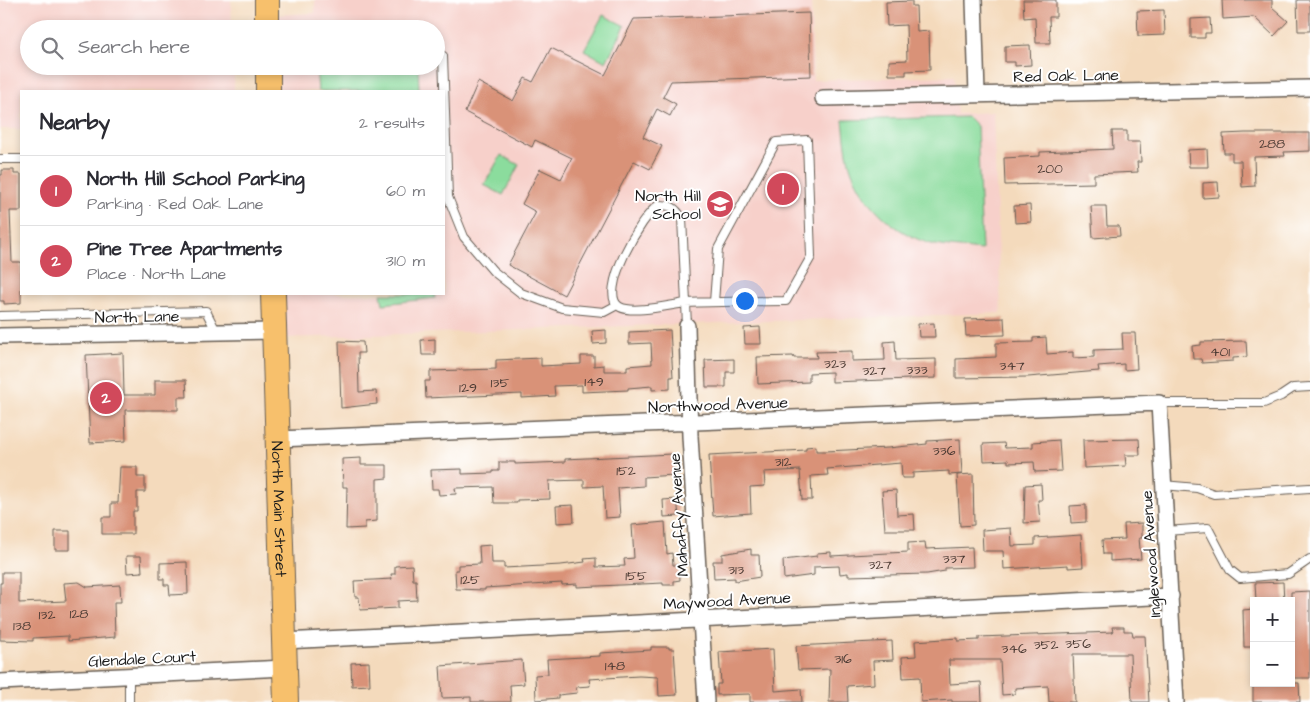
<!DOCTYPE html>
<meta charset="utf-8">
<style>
body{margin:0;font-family:"Architects Daughter",sans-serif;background:#f7f7f7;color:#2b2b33}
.controls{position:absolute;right:15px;bottom:15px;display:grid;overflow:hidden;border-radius:0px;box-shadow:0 2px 8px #0003}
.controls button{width:45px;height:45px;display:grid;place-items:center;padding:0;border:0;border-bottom:1px solid #e1e1e2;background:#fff;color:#2b2b33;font:25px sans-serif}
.you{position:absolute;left:744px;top:300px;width:18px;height:18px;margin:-12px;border:4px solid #fff;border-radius:50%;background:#1a73e8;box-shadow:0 0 0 8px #1a73e833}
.badge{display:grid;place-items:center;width:32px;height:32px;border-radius:50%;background:#d1495b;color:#fff;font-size:16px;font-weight:700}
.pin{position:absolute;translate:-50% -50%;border:2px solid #fff;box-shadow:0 1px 5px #0006}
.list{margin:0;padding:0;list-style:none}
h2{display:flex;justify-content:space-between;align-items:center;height:65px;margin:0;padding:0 20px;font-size:21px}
h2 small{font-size:16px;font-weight:400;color:#7c7c81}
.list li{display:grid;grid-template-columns:32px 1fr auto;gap:15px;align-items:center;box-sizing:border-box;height:70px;padding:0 20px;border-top:1px solid #e1e1e2}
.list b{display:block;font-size:19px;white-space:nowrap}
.list p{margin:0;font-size:16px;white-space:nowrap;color:#7c7c81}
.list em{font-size:16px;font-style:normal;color:#7c7c81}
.icon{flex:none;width:28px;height:28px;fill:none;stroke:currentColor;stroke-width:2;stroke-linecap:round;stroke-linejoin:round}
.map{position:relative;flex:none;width:1310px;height:702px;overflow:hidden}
.search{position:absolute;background:#fff;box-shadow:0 2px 8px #0003;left:20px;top:20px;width:425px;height:55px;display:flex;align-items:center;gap:12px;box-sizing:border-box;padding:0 18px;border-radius:28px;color:#7c7c81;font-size:19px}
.panel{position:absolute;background:#fff;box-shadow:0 2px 8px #0003;left:20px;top:90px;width:425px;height:205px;border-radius:0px}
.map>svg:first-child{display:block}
.built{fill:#f7d0ca}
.green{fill:#8bdc9d;stroke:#547c5c}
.building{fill:#d99278}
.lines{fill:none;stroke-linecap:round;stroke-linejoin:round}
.lane-casing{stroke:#685e54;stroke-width:10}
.street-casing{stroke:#685e54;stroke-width:18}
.primary-casing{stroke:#685e54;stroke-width:26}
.lane{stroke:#fff;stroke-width:8}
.street{stroke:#fff;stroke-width:15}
.primary{stroke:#f7c06c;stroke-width:24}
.labels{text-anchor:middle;stroke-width:4;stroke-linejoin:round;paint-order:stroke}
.number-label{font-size:14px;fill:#4b3a33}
.street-label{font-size:16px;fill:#1c1c1c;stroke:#fff}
.poi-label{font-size:16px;fill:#1c1c1c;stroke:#fff;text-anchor:end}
</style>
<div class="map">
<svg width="1310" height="702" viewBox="0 0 1310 702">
<rect width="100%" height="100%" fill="#fff"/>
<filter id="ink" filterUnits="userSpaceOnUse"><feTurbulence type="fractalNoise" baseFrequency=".02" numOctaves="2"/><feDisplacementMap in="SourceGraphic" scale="10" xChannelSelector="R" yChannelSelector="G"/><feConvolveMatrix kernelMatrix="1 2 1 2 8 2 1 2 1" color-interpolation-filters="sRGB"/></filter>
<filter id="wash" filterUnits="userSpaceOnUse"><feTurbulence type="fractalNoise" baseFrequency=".0096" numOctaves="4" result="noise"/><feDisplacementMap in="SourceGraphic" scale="20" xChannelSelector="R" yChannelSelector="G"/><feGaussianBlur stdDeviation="1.12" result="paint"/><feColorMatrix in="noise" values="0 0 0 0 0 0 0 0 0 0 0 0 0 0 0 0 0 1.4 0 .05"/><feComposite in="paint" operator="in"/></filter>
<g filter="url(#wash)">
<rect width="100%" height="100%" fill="#f4dabc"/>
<path class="built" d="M0 0H231L232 29H29V66H234V91H21V129H0Z
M315 0H811L813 80 954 76 957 114 993 112 1001 313 284 338 283 294H444V91H278L277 66H436V29H277L276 15 315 13Z"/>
<path class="green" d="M603 15 625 26 606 62 584 50Z
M316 66H418L419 91H318Z
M968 117 977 126 982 250C967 248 951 248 936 245 899 237 866 207 852 172 846 156 845 137 843 120Z
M501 155 519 165 503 195 484 185Z
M381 294H435V298L383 304Z"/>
<g id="blocks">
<path class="building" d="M1023 0H1056V17H1049L1050 43H1036L1035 17 1024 18Z
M1222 0H1272V7L1288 21 1274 36 1254 17 1223 19Z
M1297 0H1310V31H1298Z
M912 1V6H916L917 32 929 31 930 70 906 71V75H889V61L907 60 906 25 887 26 886 2Z
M1164 10 1165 35 1138 36 1137 11Z
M809 13 811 76 671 81 663 97 676 104 670 116 657 109 643 137 662 146 650 169 634 161 564 295 508 265 536 212 522 204 540 169 561 179 572 158 535 140 532 147 465 112 478 82 513 101 525 78 533 82 551 48 605 75 634 19Z
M1210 18 1211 33H1205V38H1191V19Z
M1030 45 1031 65 1015 66V62H1005V46Z
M1112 131H1127V142H1140L1141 162H1137L1138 172 1094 174V183L1005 185 1004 158 1040 156V152L1113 149Z
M1245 133H1310V151L1284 152 1285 156 1254 157 1255 186 1242 187 1241 161H1232V153H1224L1223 134Z
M1207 149 1208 167H1189L1188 150Z
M2 170H14V174H21V211H10L12 262H21V303L4 304V301H0V175H2Z
M1218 182 1219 197 1203 198V183Z
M1030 205 1031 222 1015 223 1014 206Z
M1091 206H1106L1107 226H1119L1120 236 1093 238Z
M1004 318 1005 335 966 336 965 319Z
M934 323 935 337H919L918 324Z
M760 327 761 344H745L744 328Z
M606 330V343L593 344 592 331Z
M670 330 673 377H670V389L652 390V386L628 388V390L582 392V385L554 386 555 396 522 398V394L426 398 425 381H430V371L496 369V360L541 358V366L581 364V356H594V366L604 365V371H627V366L652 364 651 343 629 344V332Z
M1122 333H1135L1137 369 1124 370V364L1098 366 1099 371 1028 377 956 378V359L996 357V343L1033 342V338L1046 337 1047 354 1073 352V358L1094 357V350L1123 349Z
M435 339V355H422L421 340Z
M339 341 363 342 364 353H358L359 392 376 391 377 404 341 408Z
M895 341 896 360 936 359V378L832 382V372L809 373V382L758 384 757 357 793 356 794 358H817L816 352 852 351V361L885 360 884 342Z
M1246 341 1247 357 1233 358V361L1202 363 1201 359H1193L1192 346 1201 345V342Z
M123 353 124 395H155V380H186L187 397H178V410H125L126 441 90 443 86 355Z
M734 359V372H726V387H706L705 360Z
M960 439 962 474 949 475V471L913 473V478H902L901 463 827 469 828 475 811 476 812 500H802L800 470 764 472 765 486 750 487 751 513 713 516 709 455 806 450V447L816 446V451H826L888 448 927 444V441Z
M1139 439 1140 455H1125L1126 466 1084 468 1083 440Z
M1059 440 1061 471 1035 472 1034 462 1008 463V460L984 461 983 444 1004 443 1005 448 1033 447V442Z
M672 454 674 475 644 477V486L618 488 620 517 605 518 603 486 584 487V480L549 481 550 499 517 500V503H494L493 487 455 488 456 494 439 495 438 489H432L431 470 462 469V474L493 473V471H499V462H515V464L565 462V459Z
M361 458V465H387V478L377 479V521L365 522V528L346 529 347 487H343L342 459Z
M120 467H137V477H145V492H137V511H133V534H102V517H111V503H118Z
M973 474 974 525 960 526 957 475Z
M1041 484 1042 500H1038L1040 522 1024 523 1025 485Z
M896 490 897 515 914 514 915 530H885L882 491Z
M677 499 679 516 664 517 663 500Z
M573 505 574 522 557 523 556 506Z
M1086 505V522L1071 523 1070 506Z
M665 522 667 554 672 553 673 565H679L680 580 674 581V585H663V583L577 587V584L562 585V583L485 588V590L456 589 455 570H458V565L480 564 479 546 491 545 492 563H504V568L561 565 585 562 584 559 596 558V567L625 566 624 559 634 558 632 525Z
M1142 523V538H1139L1141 559 1110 561V554H1103L1102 540 1125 539 1124 524Z
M1011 528 1012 546 1035 545V538L1081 535 1083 567 1068 568V565L1004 569 1003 551H983L982 530Z
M55 531H70V550H55Z
M925 542 926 549 972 547 973 567 945 568V571L927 574 848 576V573L840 574 839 566 814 567V575L784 579 783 560 817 556V553L831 552V556L908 552V543Z
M751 549V555H759L760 577 735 581V578L714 579 713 561H722V554Z
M126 556H141L142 572 127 573Z
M187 562 188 594 170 595 169 585H164V579H160V563Z
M412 565 413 580H416L417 600 398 601V608L360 610 359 597H355L354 581 392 579 391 574H395V566Z
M2 572H19V603L66 601 64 583 79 582 87 587 120 585 121 602H114L115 637 68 641V636L33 638V641L0 640V583H2Z
M1283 582 1284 601H1256L1255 583Z
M1310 591V678H1291V592Z
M1254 609V647H1244L1243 610Z
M1112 627H1124V631H1132L1133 636H1145L1149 702H1132L1130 654H1073L1075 702H1049L1048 686 1015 688V694L1002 695 1000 660H949L950 684 981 682 982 702H952V700L921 702 920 677 903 678 902 657 916 656 915 641 958 638V641L979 640V637L1113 632Z
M892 641 893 660 873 661 874 684 847 686 848 702H829L830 669 798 670 796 646Z
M651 647H669V649H674L677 695 659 696 658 677 639 676 589 679 590 686 576 687 577 693 558 695V698L536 700 535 675 548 674 547 659 600 656V653L651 650Z
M773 649 775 691 801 689 802 702H750V694L717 695V684H721L719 652Z
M522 660 524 684 510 685 511 702H471V697L442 698 440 666Z
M369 662 370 685 352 686 351 663Z
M1253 683H1299L1300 702H1253Z"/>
</g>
</g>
<g filter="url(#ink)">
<use href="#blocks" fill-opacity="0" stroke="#685e54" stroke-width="1"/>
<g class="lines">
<g class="lane-casing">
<path id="lane" d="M443 56 448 197 464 237 493 271 521 293 562 308 604 312 617 305
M0 159H21
M659 205C671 205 675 207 682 218L686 303C670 305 633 314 620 307 596 295 642 214 659 205Z
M0 316 206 311 217 333
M687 326 686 303C719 302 753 301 786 301L811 257 807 140 776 142 718 249 714 302
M1159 403H1264L1281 396 1293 388 1310 387
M1163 485 1197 488 1214 494 1310 488
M1166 531 1208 528 1230 570 1240 578 1288 574 1310 559
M129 677V702"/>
</g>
<g class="street-casing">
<path id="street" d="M974 0 977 94
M823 98 1310 88
M687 326 690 436 706 702
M0 336 273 331
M278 439 1159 403 1176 702
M284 641 1171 596
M0 682 285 668"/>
</g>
<g class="primary-casing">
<g id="primary">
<path d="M267 0V29"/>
<path d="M268 66V91"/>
<path id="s1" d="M273 294 286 702"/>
</g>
</g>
<use href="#lane" class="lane"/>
<use href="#street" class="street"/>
<use href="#primary" class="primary"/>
</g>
</g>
<defs>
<g id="school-disc" transform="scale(1.4375)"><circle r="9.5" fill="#d1495b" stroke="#fff"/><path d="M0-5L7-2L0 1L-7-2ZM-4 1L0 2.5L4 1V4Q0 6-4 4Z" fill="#fff"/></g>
</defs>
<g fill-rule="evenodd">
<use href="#school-disc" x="720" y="204"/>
</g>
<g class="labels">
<g class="number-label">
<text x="1272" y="148">288</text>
<text x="1050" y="173">200</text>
<text x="1220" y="356">401</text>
<text x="835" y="368">323</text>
<text x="1012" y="370">347</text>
<text x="917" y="374">333</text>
<text x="874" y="375">327</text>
<text x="594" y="386">149</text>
<text x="500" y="387">135</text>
<text x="468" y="392">129</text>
<text x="944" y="455">336</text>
<text x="783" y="466">312</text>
<text x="626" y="475">152</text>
<text x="954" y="563">337</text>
<text x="880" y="569">327</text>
<text x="736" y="574">313</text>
<text x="636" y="580">155</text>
<text x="470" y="584">125</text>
<text x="79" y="618">128</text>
<text x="47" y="619">132</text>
<text x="22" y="630">138</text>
<text x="1078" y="648">356</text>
<text x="1046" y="649">352</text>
<text x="1014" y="653">346</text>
<text x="843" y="663">316</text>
<text x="615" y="670">148</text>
</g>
<g class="street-label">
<text transform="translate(1066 75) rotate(-1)" y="6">Red Oak Lane</text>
<text transform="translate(137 316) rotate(-1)" y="6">North Lane</text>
<text transform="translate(718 404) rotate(-2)" y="6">Northwood Avenue</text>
<text dy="6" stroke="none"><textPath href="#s1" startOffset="215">North Main Street</textPath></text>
<text transform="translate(678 515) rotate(-94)" y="6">Mahaffy Avenue</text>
<text transform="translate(1150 554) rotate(-94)" y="6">Inglewood Avenue</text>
<text transform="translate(727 600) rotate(-3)" y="6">Maywood Avenue</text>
<text transform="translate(142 658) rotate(-3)" y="6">Glendale Court</text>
</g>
<g class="poi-label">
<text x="701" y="201">North Hill<tspan x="701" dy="18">School</tspan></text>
</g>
</g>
</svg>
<div class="controls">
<button>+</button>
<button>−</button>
</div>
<div class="you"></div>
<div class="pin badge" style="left:783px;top:189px">1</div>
<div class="pin badge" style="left:106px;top:398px">2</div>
<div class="search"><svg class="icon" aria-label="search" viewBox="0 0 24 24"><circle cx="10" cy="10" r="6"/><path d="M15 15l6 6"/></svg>Search here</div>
<section class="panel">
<h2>Nearby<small>2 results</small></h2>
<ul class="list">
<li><span class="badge">1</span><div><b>North Hill School Parking</b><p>Parking · Red Oak Lane</p></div><em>60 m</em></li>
<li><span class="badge">2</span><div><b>Pine Tree Apartments</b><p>Place · North Lane</p></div><em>310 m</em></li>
</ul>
</section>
</div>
